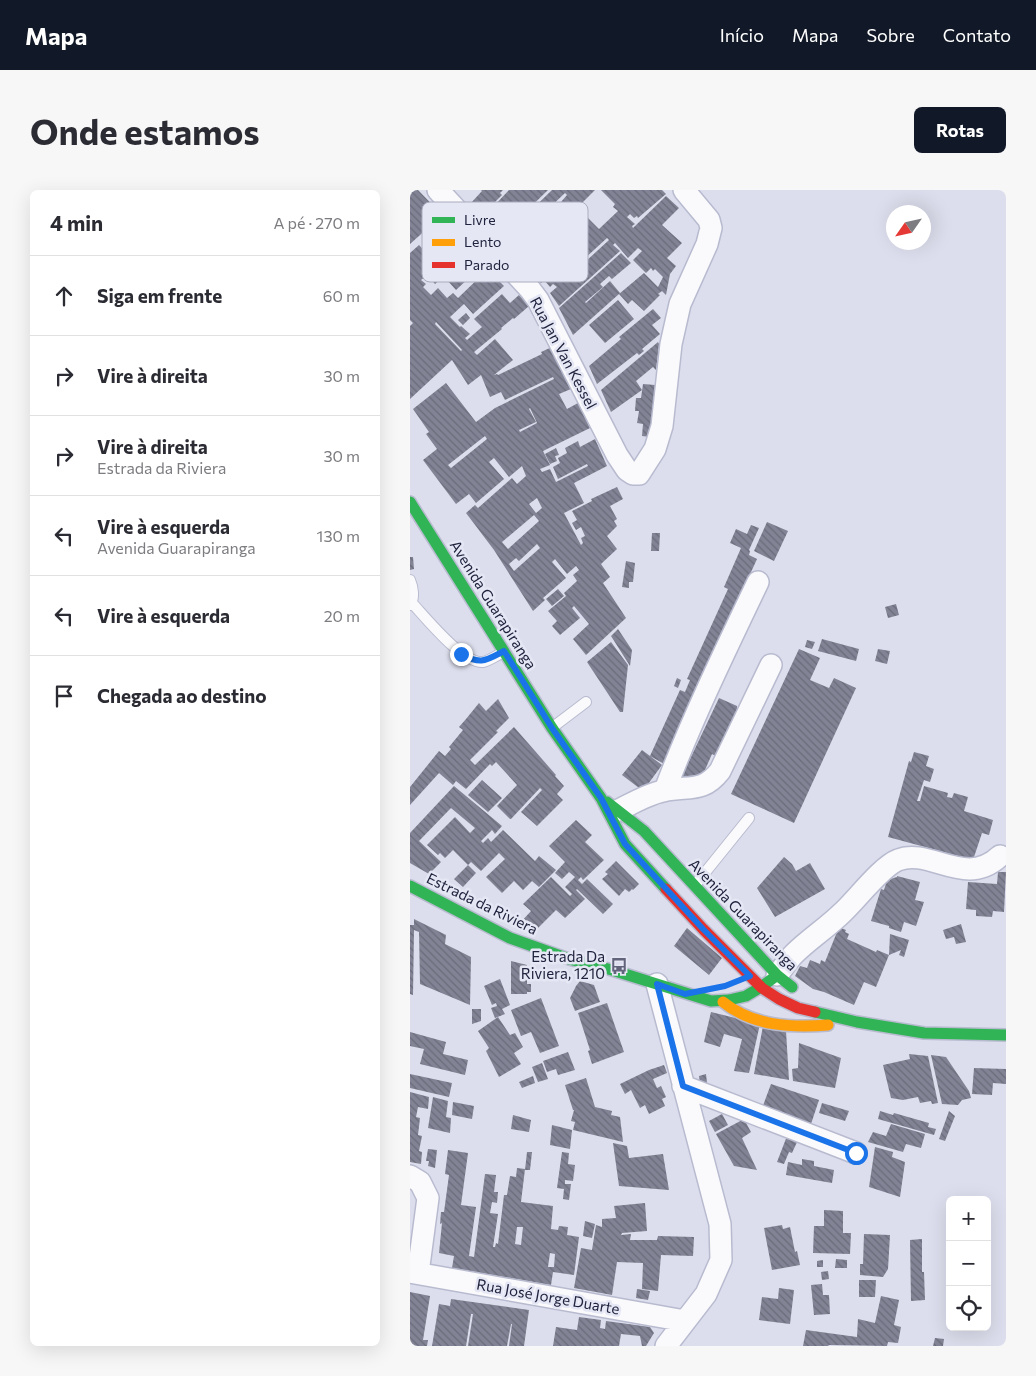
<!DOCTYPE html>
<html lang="pt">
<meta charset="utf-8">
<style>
body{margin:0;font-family:Commissioner,sans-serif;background:#f7f7f7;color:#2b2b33}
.controls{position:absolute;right:15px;bottom:15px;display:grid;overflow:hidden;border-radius:8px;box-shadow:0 5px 20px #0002}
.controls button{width:45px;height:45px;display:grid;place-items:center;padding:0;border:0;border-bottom:1px solid #e1e1e2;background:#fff;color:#2b2b33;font:25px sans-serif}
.compass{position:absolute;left:476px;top:15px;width:45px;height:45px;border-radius:50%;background:#fff;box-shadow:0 5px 20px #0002;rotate:236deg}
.stop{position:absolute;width:15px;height:15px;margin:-11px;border:4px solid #1a73e8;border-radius:50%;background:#fff}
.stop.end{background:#1a73e8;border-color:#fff;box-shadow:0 1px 5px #0008}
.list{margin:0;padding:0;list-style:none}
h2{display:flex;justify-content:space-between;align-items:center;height:65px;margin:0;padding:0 20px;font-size:21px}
h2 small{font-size:16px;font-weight:400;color:#7c7c81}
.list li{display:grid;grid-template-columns:32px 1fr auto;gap:15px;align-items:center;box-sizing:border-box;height:80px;padding:0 20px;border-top:1px solid #e1e1e2}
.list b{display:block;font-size:19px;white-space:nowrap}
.list p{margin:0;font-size:16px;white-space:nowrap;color:#7c7c81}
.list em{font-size:16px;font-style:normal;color:#7c7c81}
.icon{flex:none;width:28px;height:28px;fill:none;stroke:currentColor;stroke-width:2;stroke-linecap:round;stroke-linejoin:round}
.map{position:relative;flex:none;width:596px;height:1156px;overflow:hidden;border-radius:8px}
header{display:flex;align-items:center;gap:30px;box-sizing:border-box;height:70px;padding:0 25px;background:#111827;color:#fff}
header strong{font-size:24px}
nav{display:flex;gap:28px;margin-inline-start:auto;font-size:18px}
.intro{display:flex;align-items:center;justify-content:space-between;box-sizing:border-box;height:120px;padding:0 30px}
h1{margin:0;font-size:35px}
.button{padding:12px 22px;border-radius:8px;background:#111827;color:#fff;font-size:18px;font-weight:700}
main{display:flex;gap:30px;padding:0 30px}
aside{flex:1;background:#fff;border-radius:8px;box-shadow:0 5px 20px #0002}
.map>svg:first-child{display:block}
.building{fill:url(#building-back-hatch);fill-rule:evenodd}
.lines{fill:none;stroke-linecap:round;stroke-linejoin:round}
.lane-casing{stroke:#b8bbcf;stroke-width:12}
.street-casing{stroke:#b8bbcf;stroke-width:24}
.fast-casing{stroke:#b8bbcf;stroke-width:14}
.slow-casing{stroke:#b8bbcf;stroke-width:14}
.jam-casing{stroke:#b8bbcf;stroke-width:14}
.lane{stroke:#fafafc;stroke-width:10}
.street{stroke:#fafafc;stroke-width:21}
.fast{stroke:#30b455;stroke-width:11}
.slow{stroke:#ff9f0a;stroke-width:11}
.jam{stroke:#e5322d;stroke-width:11}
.route{stroke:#1a73e8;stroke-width:6}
.labels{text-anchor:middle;stroke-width:5;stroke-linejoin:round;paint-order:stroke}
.street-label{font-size:15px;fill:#20233d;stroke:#e5e7f5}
.poi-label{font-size:15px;fill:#20233d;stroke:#e5e7f5;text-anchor:end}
.key{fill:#e5e7f5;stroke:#aaacbe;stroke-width:1}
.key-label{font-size:14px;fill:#20233d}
</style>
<header>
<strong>Mapa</strong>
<nav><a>Início</a><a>Mapa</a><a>Sobre</a><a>Contato</a></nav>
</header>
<div class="intro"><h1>Onde estamos</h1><a class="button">Rotas</a></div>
<main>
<aside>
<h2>4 min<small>A pé · 270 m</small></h2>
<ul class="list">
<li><svg class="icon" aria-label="ahead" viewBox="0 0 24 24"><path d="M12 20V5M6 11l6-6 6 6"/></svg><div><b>Siga em frente</b></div><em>60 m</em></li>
<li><svg class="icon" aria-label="right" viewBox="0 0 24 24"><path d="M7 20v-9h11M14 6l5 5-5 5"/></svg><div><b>Vire à direita</b></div><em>30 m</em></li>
<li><svg class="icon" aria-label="right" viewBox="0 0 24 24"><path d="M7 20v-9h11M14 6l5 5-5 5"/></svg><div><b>Vire à direita</b><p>Estrada da Riviera</p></div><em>30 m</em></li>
<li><svg class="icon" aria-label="left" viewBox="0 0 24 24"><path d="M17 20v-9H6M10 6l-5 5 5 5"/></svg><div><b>Vire à esquerda</b><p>Avenida Guarapiranga</p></div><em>130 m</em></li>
<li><svg class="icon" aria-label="left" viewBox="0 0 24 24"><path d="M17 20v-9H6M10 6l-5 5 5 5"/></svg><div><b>Vire à esquerda</b></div><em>20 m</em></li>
<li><svg class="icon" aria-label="arrive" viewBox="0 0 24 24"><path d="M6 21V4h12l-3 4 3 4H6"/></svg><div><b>Chegada ao destino</b></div></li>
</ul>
</aside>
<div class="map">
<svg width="596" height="1156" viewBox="0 0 596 1156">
<defs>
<pattern id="building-back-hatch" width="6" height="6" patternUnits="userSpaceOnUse" patternTransform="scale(1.25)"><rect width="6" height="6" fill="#828394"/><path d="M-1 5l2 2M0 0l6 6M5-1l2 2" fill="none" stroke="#6a6b7a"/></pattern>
</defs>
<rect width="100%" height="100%" fill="#dcdeed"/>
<path class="building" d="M0 0H8L77 71 46 100 37 90 45 82 42 79 25 94 17 85 11 90 16 94 13 97 21 105 28 98 37 108 43 103 48 108 74 83 83 91 86 88 94 96 63 124 54 114 40 127 50 137 51 136 60 144 55 148 57 150 72 137 64 129 92 104 100 113 109 105 119 116 104 129 103 128 91 138 92 139 64 162 67 165 85 149 103 170 84 185 87 184 88 185 132 164 131 162 142 157 161 199 149 204 157 219 168 213 180 238 133 261 140 275 130 279 132 282 140 279 146 292 178 276 177 274 148 289 143 277 150 273 148 268 157 263 155 258 168 251 170 257 185 249 197 276 164 293 174 313 154 323 171 355 173 353 171 348 175 346 171 337 166 340 162 333 167 330 162 321 182 311 181 309 207 297 213 309 200 316 207 329 204 331 207 336 197 346 207 359 191 374 200 387 193 393 216 428 176 465 163 449 179 434 164 416 162 418 170 428 150 445 142 436 147 431 138 421 156 406 154 403 167 391 163 385 169 380 166 376 157 384 145 369 142 372 156 388 133 408 135 410 123 421 84 360 56 323 65 315 68 318 102 288 107 294 116 286 112 276 99 287 84 268 79 272 94 289 66 313 59 304 46 314 13 270 27 259 16 244 19 242 3 219 36 193 66 232 85 218 144 189 143 187 95 210 91 202 80 207 71 185 58 195 42 170 0 209V136L3 133 0 130V63L9 55 20 67 33 55 18 40 20 38 19 37 0 54ZM26 132 52 160 51 161 25 134ZM120 218 127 233 110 242 109 240 126 232 119 219ZM75 246 77 249 41 278 38 275ZM127 308 132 318 126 323 119 314ZM124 325 129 331 98 359 92 352ZM127 354 130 358 104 381 99 374 106 368 109 371Z
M71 0H93L90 3 92 5 71 26 60 14 72 1Z
M99 0H138L100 37 102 39 142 0H185L168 17 177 27 158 45 148 35 112 70 82 38 91 29 81 19ZM155 3 157 5 151 12 154 14 148 20 145 17 137 25 135 22Z
M191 0H252L256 4 228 28 227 26 224 28 220 24 217 27 225 34 222 36 223 38 256 6 269 18 252 35 272 53 257 68 266 76 260 84 256 105 252 101 248 104 250 105 234 121 222 110 218 114 209 104 163 145 149 118 211 63 221 73 202 89 199 86 190 94 193 97 175 112 176 113 200 91 210 103 209 104 234 83 248 97 253 87 245 79 243 81 241 78 236 83 223 70 232 61 228 58 218 68 205 53 203 55 210 61 149 116 140 103 147 97 143 94 140 97 134 90 131 93 113 71 143 43 149 40 161 54 157 58 161 63 142 81 145 80 171 56 161 45 178 28 189 39 208 21 203 17 205 14ZM197 48 199 50 162 84 160 82Z
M208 110 224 129 195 153 179 135Z
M243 119 251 128 242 135 250 144 232 159 234 161 229 165 227 163 187 194 179 176 211 149 209 147Z
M56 123 60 128 53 135 48 130Z
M248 152 249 154 246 180 243 177 226 191 232 200 201 222 191 200Z
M233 194 245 195 240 247 232 246 233 234 227 233 229 221H225L226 208H231Z
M146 258 149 265 145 266 147 271 140 274 135 264Z
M357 332 378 341 364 371 344 361Z
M341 335 349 338 339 360 340 361 339 365 347 369 290 494 256 575 240 566 252 575 233 601 212 585 232 560 240 566 270 500 275 502 280 490 277 489 318 399 314 397 331 358 320 353 326 339 337 344Z
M242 343H250L249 361H241Z
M0 367H3L4 379 0 380Z
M216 371 225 373 223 392H219V398L212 397Z
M148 399 154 406 142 416 136 409Z
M486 414 489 425 478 428 475 417Z
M208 439 222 460 220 476 201 446Z
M412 449 449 459 446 471 408 461Z
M397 450 405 452 402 459 395 457Z
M201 452 218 475 213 522H210L177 472Z
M389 459 410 468 400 490 419 498 424 488 446 498 384 633 321 604Z
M468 459 480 461 477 474 465 471Z
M267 488 271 490 268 498 264 496Z
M309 508 327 516V518L333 521 309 568 302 564 288 596 271 588Z
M88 509 99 528 86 541 88 542 60 570 65 575 104 537 146 585 145 586 154 596 147 604 153 610 127 636 111 622 132 600 130 598 101 629H100L87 616 107 595 86 572 82 576 80 574 56 599 46 591 43 595 29 583 0 615V597L29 561 35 566 41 559 39 557 53 540 49 537 56 529 69 513 76 521Z
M504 562 519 566 516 576 524 579 520 592 514 590 507 611H510L514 596 538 603 537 607 542 608 544 603 558 607 554 621 583 630 579 645 572 643 563 670 478 647 499 571 501 572Z
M72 590 92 608 78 622 58 605Z
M44 596 92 636 85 644 82 640 71 651 73 653 78 648 81 652 93 640 125 671 129 666 146 680 129 697 122 691 113 700 104 691 92 703 76 687 95 669 89 663 71 681 61 672 58 675 66 683 53 697 44 689 58 675 43 660 35 668 30 663 28 665 17 655 45 627 60 643 65 638 41 618 9 651 31 672 19 684 0 673V643Z
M166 630 182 645 175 652 194 670 173 690 171 687 168 690 172 694 177 689 203 714 193 724 167 699 166 700 175 709 155 728 146 720 127 739 110 733 121 721 113 714 141 687 160 706 162 704 155 697 165 687 159 682 152 689 145 683 155 672 139 656Z
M374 667 382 674 386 681 400 673 415 699 365 727 347 698Z
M206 671 229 694 223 700 222 699 219 702 215 699 209 706 192 689 198 684 195 682Z
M588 682H596L594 722 583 721 582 727 566 726V720L556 719 558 692 587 694Z
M487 686 510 692 505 710 514 712 506 736 494 732 491 742 479 738V736L461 731 471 699 474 700 477 690 487 687Z
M4 729 36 745 35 754 61 767 60 815 10 794 9 742 4 740 3 805 0 804V735H4Z
M551 734 556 752 546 754 544 747 536 749 533 740Z
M429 737 436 740 435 742 439 744 437 749 466 762 467 760 479 765 466 797 454 792 444 815 414 802 403 799 385 786 390 776 397 778 400 770 410 774 411 770 415 772Z
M277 738 312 768 299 785 264 756Z
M480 744 499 750 494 767 489 765 491 760 479 765Z
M101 771 117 775V794H121V802H117V804H101Z
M90 789 100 815 92 819 95 824 85 828 81 818 87 816 86 813 82 815 74 796Z
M170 791 184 795 190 812 165 821 160 808 166 796Z
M131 808 149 856 130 863 121 842 111 846 101 820Z
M197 813 214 862 182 874 178 861 180 860 168 823Z
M62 819H71V831L62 834Z
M301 822 350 834 339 883 324 881 332 849 314 844 310 857 294 852Z
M88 827 100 845 105 843 113 857 104 863 111 874 89 887 76 861 79 858 68 841Z
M353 836 376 841 379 890 344 884Z
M0 842 36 852 33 864 58 870 55 885 10 874 14 859 0 856Z
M389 853 431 868 425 898 383 891 382 879 388 878Z
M158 862 165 880 148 885 146 879 137 882 133 871Z
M499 864 518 866 528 913 522 914 521 911 510 913 508 907 493 910 481 908 473 875 500 869Z
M521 865 536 867 559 901 561 908 552 910 548 915 532 914Z
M132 873 138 889 128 892 122 877Z
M254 875 257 883 243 889 247 898 251 896 256 907 252 909 255 916 239 924 235 915 230 918 221 900 215 904 210 894 239 880Z
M564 878 596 879V894L583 893 582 905 562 904Z
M0 884 42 893 39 907 0 898Z
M296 884 297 893 290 894 289 886Z
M123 886 125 893 112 898 109 892Z
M176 888 185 917 202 921 201 925 210 927 213 952 163 940 165 932 161 931 164 920H163L155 895Z
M361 894 409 910 400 937 351 921Z
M0 902 19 907 18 919 8 917 6 927 10 928 8 945 12 946 9 961 12 962 11 974 0 972Z
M23 907 38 911 36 927 41 928 40 943 18 938Z
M43 912 64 916 62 929 42 925Z
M412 913 439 921 435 931 409 923Z
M470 921 483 925 484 923 519 933 518 937 526 939 524 945 468 929Z
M539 921 545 926 535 951 529 949Z
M312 924 318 935 305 942 299 931Z
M103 925 121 930 119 942 101 939Z
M334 929 341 942 332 948 347 980 324 976 306 944Z
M481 934 515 944 511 958 496 954 493 962 458 952 463 942 476 946Z
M142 935 162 940 160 959 140 955Z
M377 946 388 950 382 963 379 962 374 974 367 972Z
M203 953 217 956 219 968 253 964 259 1000 209 996Z
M465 957 483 962 482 967 495 972 490 1007 459 997Z
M18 959 27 960 25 978 18 976 19 971H16Z
M38 960 58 963 51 1015 66 1017 59 1066 64 1067 75 984 86 985 84 1002H88L87 1013 82 1012 80 1023 88 1024 83 1057H85L86 1053 88 1054 94 1005H97L100 986 106 987 107 978 115 979 111 1012 143 1016 141 1039 148 1040 149 1036 158 1037 157 1045 169 1047 164 1085 143 1082 141 1095 42 1078 44 1066 29 1063 32 1033 30 1034 31 1022H34L39 985 35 984ZM107 1037H113L111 1055 105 1054ZM140 1063 145 1064 144 1077H138Z
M117 962H122L120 980H115Z
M152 962 159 963 158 974 165 975 163 991 155 990V994H161L159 1010 153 1009 154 999 147 998Z
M392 969 404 971V976L424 980 422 993 376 985 378 972 392 975Z
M235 1013 237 1041 212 1043 211 1045 221 1044 220 1050H247L248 1046 284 1047 283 1066 251 1065 248 1101 232 1099 233 1073 207 1072 202 1105 164 1098 171 1058 182 1060 186 1035 192 1037V1029L206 1028 204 1016Z
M414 1020 433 1021V1043H441L440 1064 403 1063 404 1036H414Z
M175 1031 185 1034 182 1048 173 1046Z
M372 1035 373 1039 380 1037 385 1062 387 1061 390 1075 362 1080 354 1038Z
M454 1044 480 1045 478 1079 473 1087 450 1085V1074H453Z
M512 1049V1082H514L515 1110 501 1111 500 1050Z
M426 1069 437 1070V1078H425Z
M413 1070V1077H407V1071Z
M418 1081 419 1089 412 1090 411 1082Z
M449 1090H466L465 1107H449Z
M412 1094 413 1105H419L420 1124 404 1125 401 1095Z
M369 1098 384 1100 380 1134 349 1130 352 1107 368 1109Z
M227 1099 240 1101 238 1110 226 1108Z
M0 1102 20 1106 13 1150H18L17 1156H0Z
M471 1106 489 1110 484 1135 491 1137 488 1153 478 1152 477 1156 419 1155 418 1156H393L396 1140 447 1147 448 1129 465 1133Z
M41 1109 119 1120 114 1156H99L102 1134H101L97 1156H58L63 1124H61L56 1156H22L29 1114 40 1116Z
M169 1127 191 1130 190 1138 195 1139 196 1131 240 1137 244 1143 236 1156H232L230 1146 211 1144 209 1156H143L146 1137 167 1140Z
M525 1148 534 1149 533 1156H523Z"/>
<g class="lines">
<g class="lane-casing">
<path id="lane" d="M0 390C3 397 5 408 0 415
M2 413C16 428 53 474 73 472 79 471 87 465 94 462
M143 537 176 512
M285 695 339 628"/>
</g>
<g class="street-casing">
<path id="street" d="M28 0 119 98 128 110 207 265 217 280 223 284H229L245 259 252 236 261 154 270 114 297 54 301 38 299 30 274 0
M255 600C282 529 315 461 348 392
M209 620C223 613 238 604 253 601 278 595 292 604 310 581L361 475
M367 785C373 778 378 770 384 764 399 749 418 737 433 722 447 709 472 676 488 670 520 657 555 699 590 666
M247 794 310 1034 311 1070 296 1104 256 1156
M273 896 446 963
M0 986 10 992 18 1008 8 1083
M0 1082 275 1131"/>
</g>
<g class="fast-casing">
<path id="fast" d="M0 312 142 538 191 608 215 654 256 699
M197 612 234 641 367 785 382 797
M0 696 100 748 159 769 202 780 301 811 319 810 336 806 351 797 366 786
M405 822 447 832 514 843 596 845"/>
</g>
<g class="slow-casing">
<path id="slow" d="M313 812C343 836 381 838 418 835"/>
</g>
<g class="jam-casing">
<path id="jam" d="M256 699 293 739 352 798 369 809 388 818 405 822"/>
</g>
<use href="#lane" class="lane"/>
<use href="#street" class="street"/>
<use href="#fast" class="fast"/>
<use href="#slow" class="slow"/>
<use href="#jam" class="jam"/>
</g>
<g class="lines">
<path class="route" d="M51 464C71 475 75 471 94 461L142 538 191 608 215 654 293 739 340 786 315 796 275 804 247 794 273 896 446 963"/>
</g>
<defs>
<g id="bus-bare" transform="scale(1.35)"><path d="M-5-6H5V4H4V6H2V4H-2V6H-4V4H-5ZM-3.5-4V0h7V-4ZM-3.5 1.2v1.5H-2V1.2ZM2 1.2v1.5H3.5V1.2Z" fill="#62647b" stroke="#e5e7f5" stroke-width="2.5" paint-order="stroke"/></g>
</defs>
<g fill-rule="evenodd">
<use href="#bus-bare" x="209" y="776"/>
</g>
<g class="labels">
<g class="street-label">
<text transform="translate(153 163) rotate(62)" y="5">Rua Jan Van Kessel</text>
<text transform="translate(83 415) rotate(58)" y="5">Avenida Guarapiranga</text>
<text transform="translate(72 714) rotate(26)" y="5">Estrada da Riviera</text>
<text transform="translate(333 725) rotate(46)" y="5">Avenida Guarapiranga</text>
<text transform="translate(138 1107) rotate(10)" y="5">Rua José Jorge Duarte</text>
</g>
<g class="poi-label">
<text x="195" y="772">Estrada Da<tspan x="195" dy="17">Riviera, 1210</tspan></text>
</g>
</g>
<rect x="12" y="12" width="166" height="80" rx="8" class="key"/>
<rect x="22" y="27" width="23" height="6" fill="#30b455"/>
<rect x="22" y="49" width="23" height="7" fill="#ff9f0a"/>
<rect x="22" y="72" width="23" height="6" fill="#e5322d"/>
<g class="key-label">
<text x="54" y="35">Livre</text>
<text x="54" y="57">Lento</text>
<text x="54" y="80">Parado</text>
</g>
</svg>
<div class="controls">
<button>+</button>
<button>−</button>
<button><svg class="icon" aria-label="locate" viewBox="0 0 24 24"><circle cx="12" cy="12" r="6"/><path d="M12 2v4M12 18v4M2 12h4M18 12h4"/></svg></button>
</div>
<svg class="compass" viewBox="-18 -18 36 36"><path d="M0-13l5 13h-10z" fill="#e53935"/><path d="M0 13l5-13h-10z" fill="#7c7c81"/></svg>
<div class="stop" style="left:446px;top:963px"></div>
<div class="stop end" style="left:51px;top:464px"></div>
</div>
</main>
